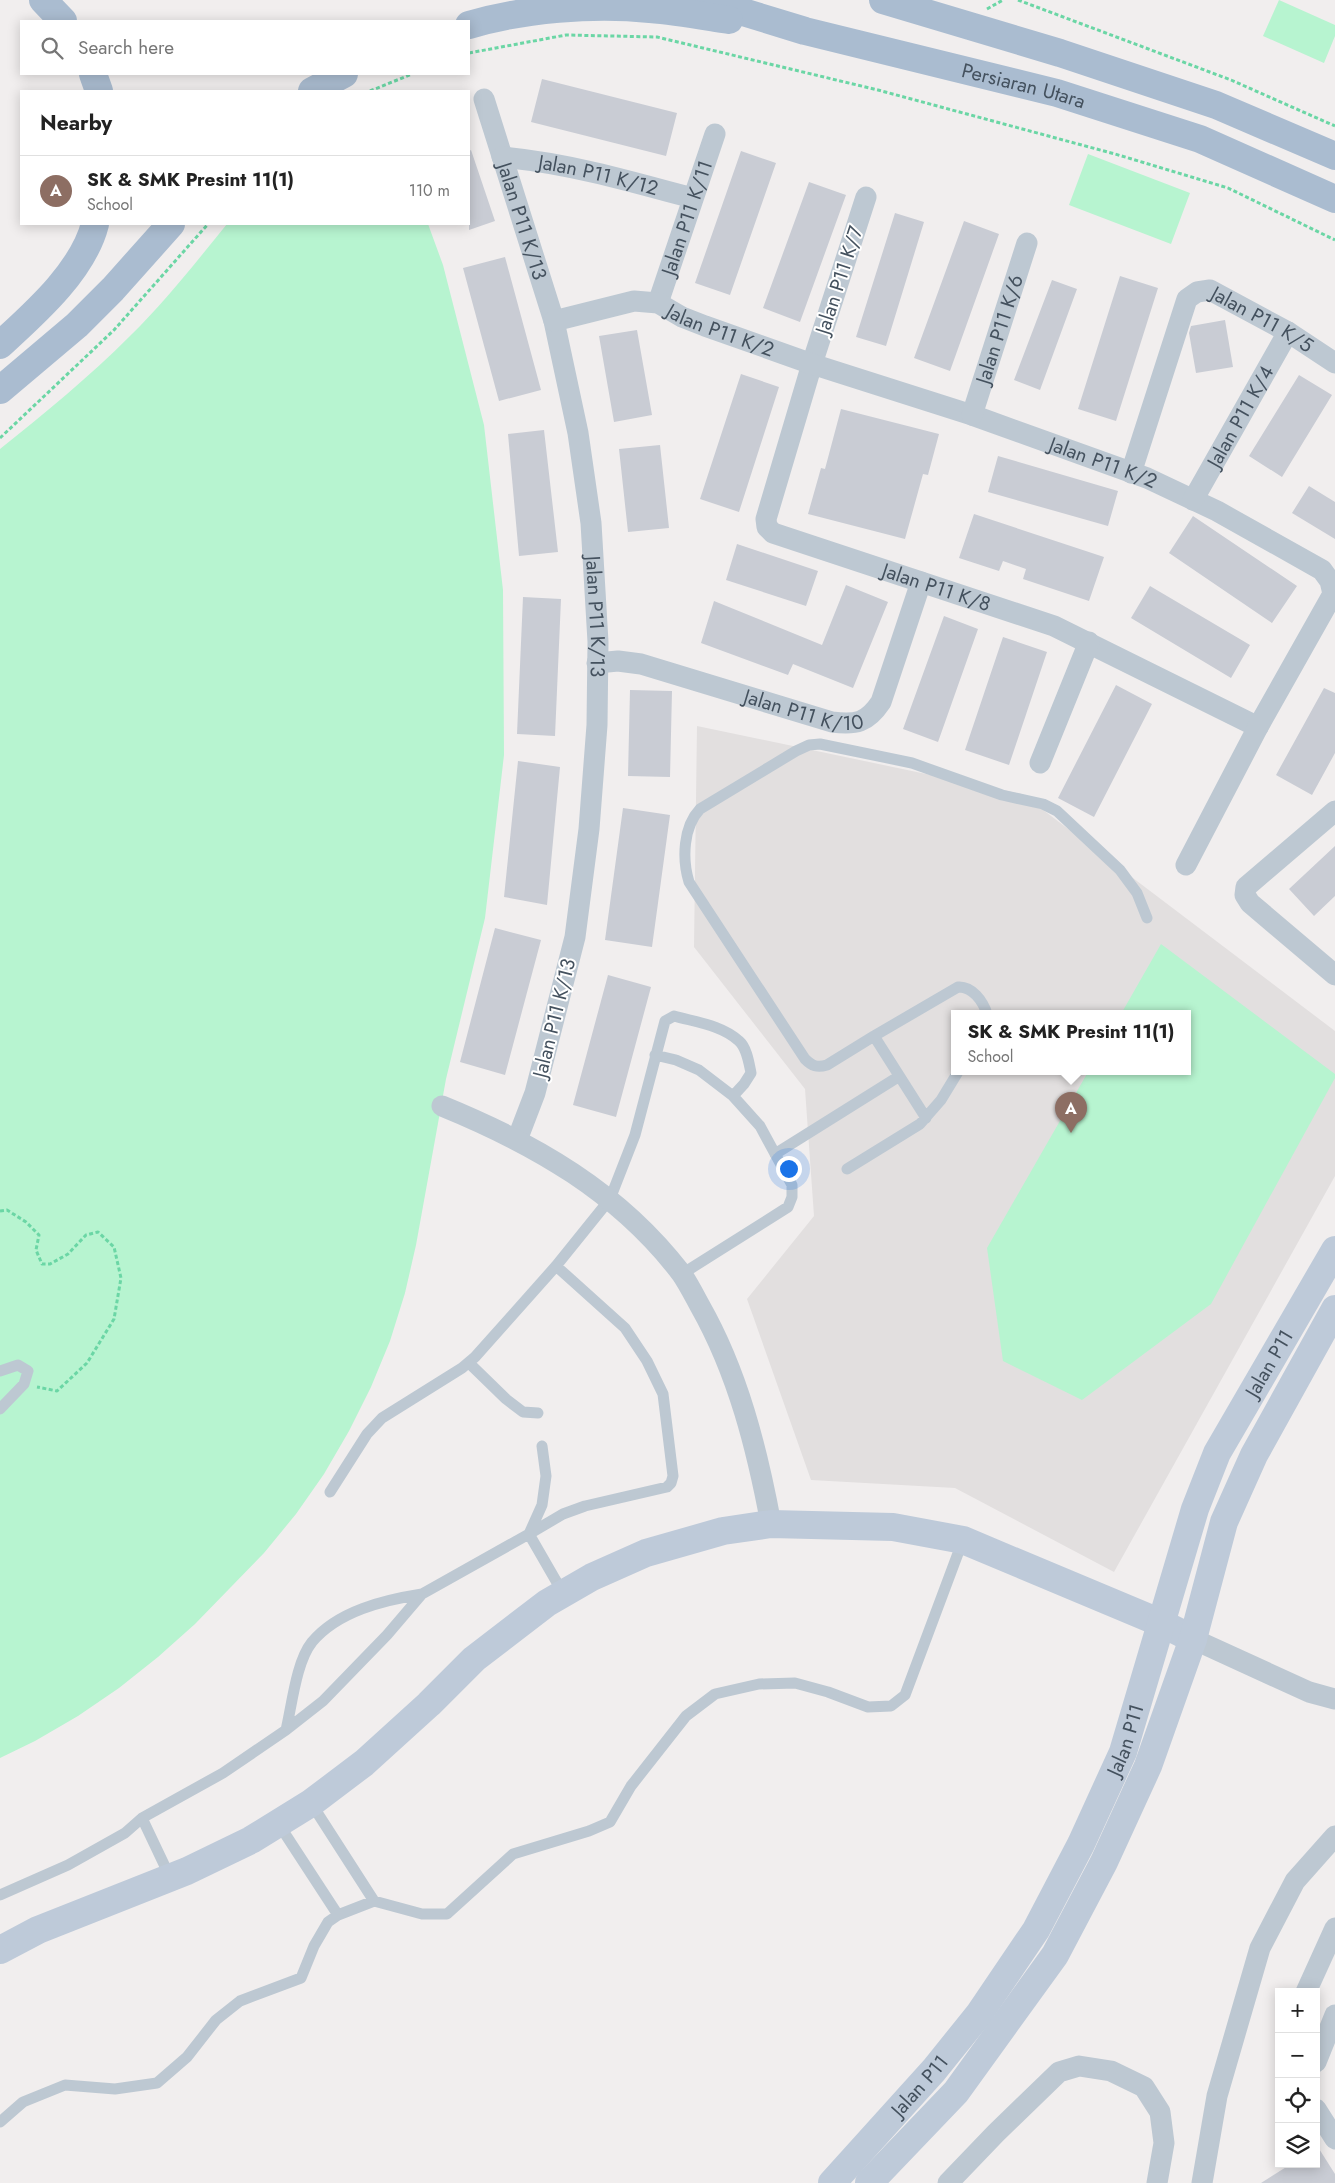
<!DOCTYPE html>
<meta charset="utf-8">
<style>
body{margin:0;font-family:Jost,sans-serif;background:#f2f2f2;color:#222}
.controls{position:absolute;right:15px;bottom:15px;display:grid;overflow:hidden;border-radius:0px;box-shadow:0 2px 12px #0003}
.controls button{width:45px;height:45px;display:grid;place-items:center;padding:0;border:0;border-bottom:1px solid #e0e0e0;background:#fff;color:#222;font:25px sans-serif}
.you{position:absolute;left:788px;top:1168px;width:18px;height:18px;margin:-12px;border:4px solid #fff;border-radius:50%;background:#1a73e8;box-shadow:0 0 0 8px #1a73e833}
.badge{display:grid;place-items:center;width:32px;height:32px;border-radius:50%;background:#7c3aed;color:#fff;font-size:16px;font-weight:700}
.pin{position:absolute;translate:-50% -41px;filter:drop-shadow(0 1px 2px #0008)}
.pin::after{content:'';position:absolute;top:26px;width:18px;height:15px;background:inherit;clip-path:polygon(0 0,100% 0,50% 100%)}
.popup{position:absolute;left:951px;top:1010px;width:240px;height:65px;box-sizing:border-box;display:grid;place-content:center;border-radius:0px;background:#fff;filter:drop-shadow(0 1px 4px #0005);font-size:16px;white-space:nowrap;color:#767676}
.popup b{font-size:19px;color:#222}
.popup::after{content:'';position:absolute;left:50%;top:100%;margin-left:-10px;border:10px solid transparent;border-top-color:#fff}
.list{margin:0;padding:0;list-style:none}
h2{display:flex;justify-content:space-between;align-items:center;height:65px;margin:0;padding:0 20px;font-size:21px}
h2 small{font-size:16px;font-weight:400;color:#767676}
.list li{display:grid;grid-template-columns:32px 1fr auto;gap:15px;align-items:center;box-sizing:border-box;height:70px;padding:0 20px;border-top:1px solid #e0e0e0}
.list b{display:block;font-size:19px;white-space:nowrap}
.list p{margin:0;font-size:16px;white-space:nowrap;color:#767676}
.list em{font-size:16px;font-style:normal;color:#767676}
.icon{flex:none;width:28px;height:28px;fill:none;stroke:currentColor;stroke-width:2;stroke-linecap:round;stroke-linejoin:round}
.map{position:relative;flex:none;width:1335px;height:2183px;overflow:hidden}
.search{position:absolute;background:#fff;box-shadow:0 2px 12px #0003;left:20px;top:20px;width:450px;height:55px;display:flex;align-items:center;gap:12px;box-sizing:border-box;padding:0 18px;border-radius:0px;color:#767676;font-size:19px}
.panel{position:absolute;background:#fff;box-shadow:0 2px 12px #0003;left:20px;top:90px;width:450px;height:135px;border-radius:0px}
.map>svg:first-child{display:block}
.education{fill:#e2dfdf;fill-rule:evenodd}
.green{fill:#b7f4d0}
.building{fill:#c9ccd4}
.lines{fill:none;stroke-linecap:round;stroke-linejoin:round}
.path{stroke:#6bd6a5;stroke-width:3;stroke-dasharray:4 2.5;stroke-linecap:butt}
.lane{stroke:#bdc8d2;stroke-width:11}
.street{stroke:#bdc8d2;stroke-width:21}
.secondary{stroke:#becad9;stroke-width:28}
.primary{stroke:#aabcd0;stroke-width:28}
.labels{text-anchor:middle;stroke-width:4;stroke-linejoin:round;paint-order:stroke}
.street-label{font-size:20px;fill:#44515e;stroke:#fff}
</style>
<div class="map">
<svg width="1335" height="2183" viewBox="0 0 1335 2183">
<rect width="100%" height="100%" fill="#f1eeee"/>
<path class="education" d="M697 726 1022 794 1335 1031V1176L1114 1572 955 1488 811 1480 747 1299 814 1216 805 1089 694 947ZM955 1014H1187V1072H955Z"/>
<path class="green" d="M1279 0 1335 25V36L1324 63 1263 36Z
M1088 154 1190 193 1171 244 1069 205Z
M227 224H428L443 265 484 425 503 590 504 755 485 918 446 1079 416 1245 405 1293 390 1341 371 1387 349 1431 324 1474 296 1514 264 1553 195 1624 158 1657 119 1688 78 1716 35 1741 0 1758V449C45 413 89 377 130 336 165 302 196 262 227 224Z
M1161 944 1335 1074V1078L1211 1304 1082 1400 1003 1361 987 1248 1088 1072H1187V1014H1121Z"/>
<path class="building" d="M542 79 677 113 666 156 531 122Z
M471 150 495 221 469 230V151Z
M741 151 776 163 730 295 695 283Z
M809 182 846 195 800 322 763 308Z
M895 213 924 222 886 346 856 337Z
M964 221 999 234 950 371 914 358Z
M505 257 541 390 499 401 463 268Z
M1120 276 1158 288 1116 421 1078 409Z
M1052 280 1077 289 1040 390 1014 380Z
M1225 320 1233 367 1196 373 1189 333 1191 326Z
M637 330 652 415 614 422 599 336Z
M741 374 779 387 739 512 700 499Z
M1299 375 1332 395 1282 477 1249 456Z
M841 409 939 434 928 475 923 474 905 539 808 514 821 468 825 469Z
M544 430 558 552 519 556 508 434Z
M660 445 669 528 628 532 619 449Z
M998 456 1118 491 1108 526 988 492Z
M1309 486 1335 502V539L1292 513Z
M974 514 1104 557 1089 601 1023 579 1026 569 1003 561 999 571 959 558Z
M1193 516 1297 586 1272 623 1169 553Z
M737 544 818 571 806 606 726 580Z
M846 585 888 602 853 688 793 664 788 675 701 643 714 601 822 645Z
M1150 586 1250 645 1231 678 1131 618Z
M523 597 561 599 555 736 517 734Z
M944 616 978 629 938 742 903 729Z
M1003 637 1047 652 1009 765 965 750Z
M1116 685 1152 704 1094 817 1058 798Z
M1324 688 1335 693V753L1312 795 1276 775Z
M630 690 672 691 670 777 628 776Z
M518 761 560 767 547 905 504 897Z
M623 808 670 815 652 947 605 940Z
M1335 846V896L1314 916 1289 889Z
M495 928 541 940 505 1075 460 1062Z
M608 975 651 987 616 1117 573 1105Z
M1316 2144 1335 2174V2183H1261L1291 2164H1316Z"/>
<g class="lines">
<path class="path" d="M1018 0 1231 80 1335 126
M987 9 1003 0
M469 53 566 35 657 37 878 90 1115 154 1228 188 1335 240
M370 91 412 74
M0 438 114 330 208 224
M0 1211 7 1210 26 1222 39 1235 36 1250 42 1264H50L68 1254 86 1235 98 1232 114 1247 121 1278 114 1319 87 1363 57 1391 37 1387"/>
<path class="lane" d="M874 1036 827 1065C817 1068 812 1066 805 1059L689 882C682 859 683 827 700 809L796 751 809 745 820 744 912 763 1002 795 1043 804 1057 811 1120 870 1137 893 1147 918
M655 1055 676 1060 699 1070 733 1096 760 1126 792 1185V1197L788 1207 682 1274
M926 1118 874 1036 958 987C972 986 983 1001 987 1014
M775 1154 898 1077
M847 1169 920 1124 941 1100 958 1072
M469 1363 506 1399 523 1412 538 1413
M0 1371 18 1365 28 1371 24 1384 0 1409
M330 1492 367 1434 382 1418 462 1368 475 1357 556 1266 610 1199 635 1135 665 1021 674 1016C695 1022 722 1025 739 1041 747 1048 749 1063 751 1073L744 1084 733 1096
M529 1534 563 1514 585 1506 667 1487 671 1483 673 1476 663 1394 647 1361 625 1328 556 1266
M529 1534 542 1505 546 1476 542 1446
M286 1730C292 1705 296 1662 312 1642 338 1611 384 1600 422 1594
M311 1803 374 1901
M142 1818 170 1877
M278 1823 338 1915
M0 1895 68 1865 125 1833 142 1818 223 1773 286 1730 323 1701 387 1635 422 1594 529 1534 563 1593
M0 2122 23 2102 65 2085 115 2089 157 2083 187 2057 216 2020 240 2001 301 1978 314 1946 328 1922 338 1915 374 1901 422 1914H447L513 1854 589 1831 610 1822 631 1786 686 1716 715 1694 759 1684 795 1683 828 1692 868 1707 891 1706 905 1695 963 1540"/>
<g class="street">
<path id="s1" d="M484 99 554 321 578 433 591 523 598 642 597 725 589 829 575 937 535 1093 517 1140"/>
<path id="s2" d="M502 157C567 163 630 181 692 198"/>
<path id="s3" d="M866 197 812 364 766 519 767 527 773 533 1054 626 1258 727"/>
<path id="s4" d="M658 303 715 134"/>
<path id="s5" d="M554 321 634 301 658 303 682 317 705 326 812 364 972 415 1147 478 1217 511 1322 570 1330 581 1333 594 1258 727 1186 865"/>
<path id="s6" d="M972 415 1027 243"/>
<path id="s7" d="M1131 473 1187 299 1197 292 1210 290 1288 332 1335 363"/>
<path id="s8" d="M1193 500 1288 332"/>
<path id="s9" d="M597 663 618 661 641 664 832 722C856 725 867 723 881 702L921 582"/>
<path d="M1040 763 1089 642"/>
<path d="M1335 811 1246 887 1245 895 1250 903 1335 975"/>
<path d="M442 1106C535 1144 619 1192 681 1273 688 1283 694 1295 700 1306 738 1373 757 1449 771 1524"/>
<path d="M1193 1639 1309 1692 1335 1699"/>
<path d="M1306 1992 1335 1928"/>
<path d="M1316 2062 1335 2015"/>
<path d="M1316 2109 1335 2139"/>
<path d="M948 2183 996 2133 1059 2072 1079 2066 1111 2071 1144 2087 1160 2112 1164 2143 1157 2183"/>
<path d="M1202 2183 1217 2096 1260 1948 1295 1881 1335 1836"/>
</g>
<g class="secondary">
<path d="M0 1950 38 1930 187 1871 251 1840 311 1803 364 1763 429 1704 474 1659 547 1603 592 1577 646 1553 723 1531 771 1524 893 1527 963 1540 1161 1623 1193 1639"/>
<path id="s10" d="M832 2183 934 2070 979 2014 1036 1930 1081 1844 1123 1752 1195 1509 1217 1453 1335 1250"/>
<path d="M869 2183 956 2092 1055 1955 1104 1862 1148 1766 1193 1639 1224 1522 1254 1455 1335 1309"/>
</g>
<g class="primary">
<path d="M43 0 63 21"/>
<path id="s11" d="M704 0 805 31 1057 93 1200 139 1335 199"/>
<path d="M883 0 1060 53 1216 105 1335 156"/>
<path d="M469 25C523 9 593 3 650 9 676 11 703 16 729 20"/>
<path d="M93 74 99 91"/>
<path d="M312 91 344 74"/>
<path d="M0 345C35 313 83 271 95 224"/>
<path d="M0 390 77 325 113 289 171 224"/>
</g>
</g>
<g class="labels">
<g class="street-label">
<text dy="7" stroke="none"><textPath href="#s11" startOffset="331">Persiaran Utara</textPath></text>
<text dy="7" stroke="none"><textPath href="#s2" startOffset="98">Jalan P11 K/12</textPath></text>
<text dy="7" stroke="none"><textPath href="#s4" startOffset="90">Jalan P11 K/11</textPath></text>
<text dy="7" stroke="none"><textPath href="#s1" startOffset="128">Jalan P11 K/13</textPath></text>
<text transform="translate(839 280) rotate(-72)" y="7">Jalan P11 K/7</text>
<text dy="7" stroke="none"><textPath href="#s7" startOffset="268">Jalan P11 K/5</textPath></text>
<text dy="7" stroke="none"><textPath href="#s5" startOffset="175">Jalan P11 K/2</textPath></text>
<text dy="7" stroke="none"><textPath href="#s6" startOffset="90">Jalan P11 K/6</textPath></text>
<text dy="7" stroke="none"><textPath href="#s8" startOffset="96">Jalan P11 K/4</textPath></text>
<text dy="7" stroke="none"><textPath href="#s5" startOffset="580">Jalan P11 K/2</textPath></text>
<text dy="7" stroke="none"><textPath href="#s3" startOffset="526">Jalan P11 K/8</textPath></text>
<text dy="7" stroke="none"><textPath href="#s1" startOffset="532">Jalan P11 K/13</textPath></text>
<text dy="7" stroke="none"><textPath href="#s9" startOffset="214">Jalan P11 K/10</textPath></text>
<text transform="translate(554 1018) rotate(-76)" y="7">Jalan P11 K/13</text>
<text dy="7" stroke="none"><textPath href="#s10" startOffset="941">Jalan P11</textPath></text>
<text dy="7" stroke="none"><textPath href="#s10" startOffset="536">Jalan P11</textPath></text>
<text dy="7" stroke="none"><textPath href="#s10" startOffset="131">Jalan P11</textPath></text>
</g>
</g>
</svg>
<div class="controls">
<button>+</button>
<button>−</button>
<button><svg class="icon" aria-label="locate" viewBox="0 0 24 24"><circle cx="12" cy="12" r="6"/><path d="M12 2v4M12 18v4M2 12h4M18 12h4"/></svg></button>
<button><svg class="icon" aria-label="layers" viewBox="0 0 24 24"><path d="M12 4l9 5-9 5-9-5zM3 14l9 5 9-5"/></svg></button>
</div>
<div class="you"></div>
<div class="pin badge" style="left:1071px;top:1133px;background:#8d6e63">A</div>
<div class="popup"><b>SK &amp; SMK Presint 11(1)</b>School</div>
<div class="search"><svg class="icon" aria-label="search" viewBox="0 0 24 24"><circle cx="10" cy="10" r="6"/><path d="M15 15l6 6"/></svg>Search here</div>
<section class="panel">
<h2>Nearby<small></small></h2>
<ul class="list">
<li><span class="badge" style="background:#8d6e63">A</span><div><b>SK &amp; SMK Presint 11(1)</b><p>School</p></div><em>110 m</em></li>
</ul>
</section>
</div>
